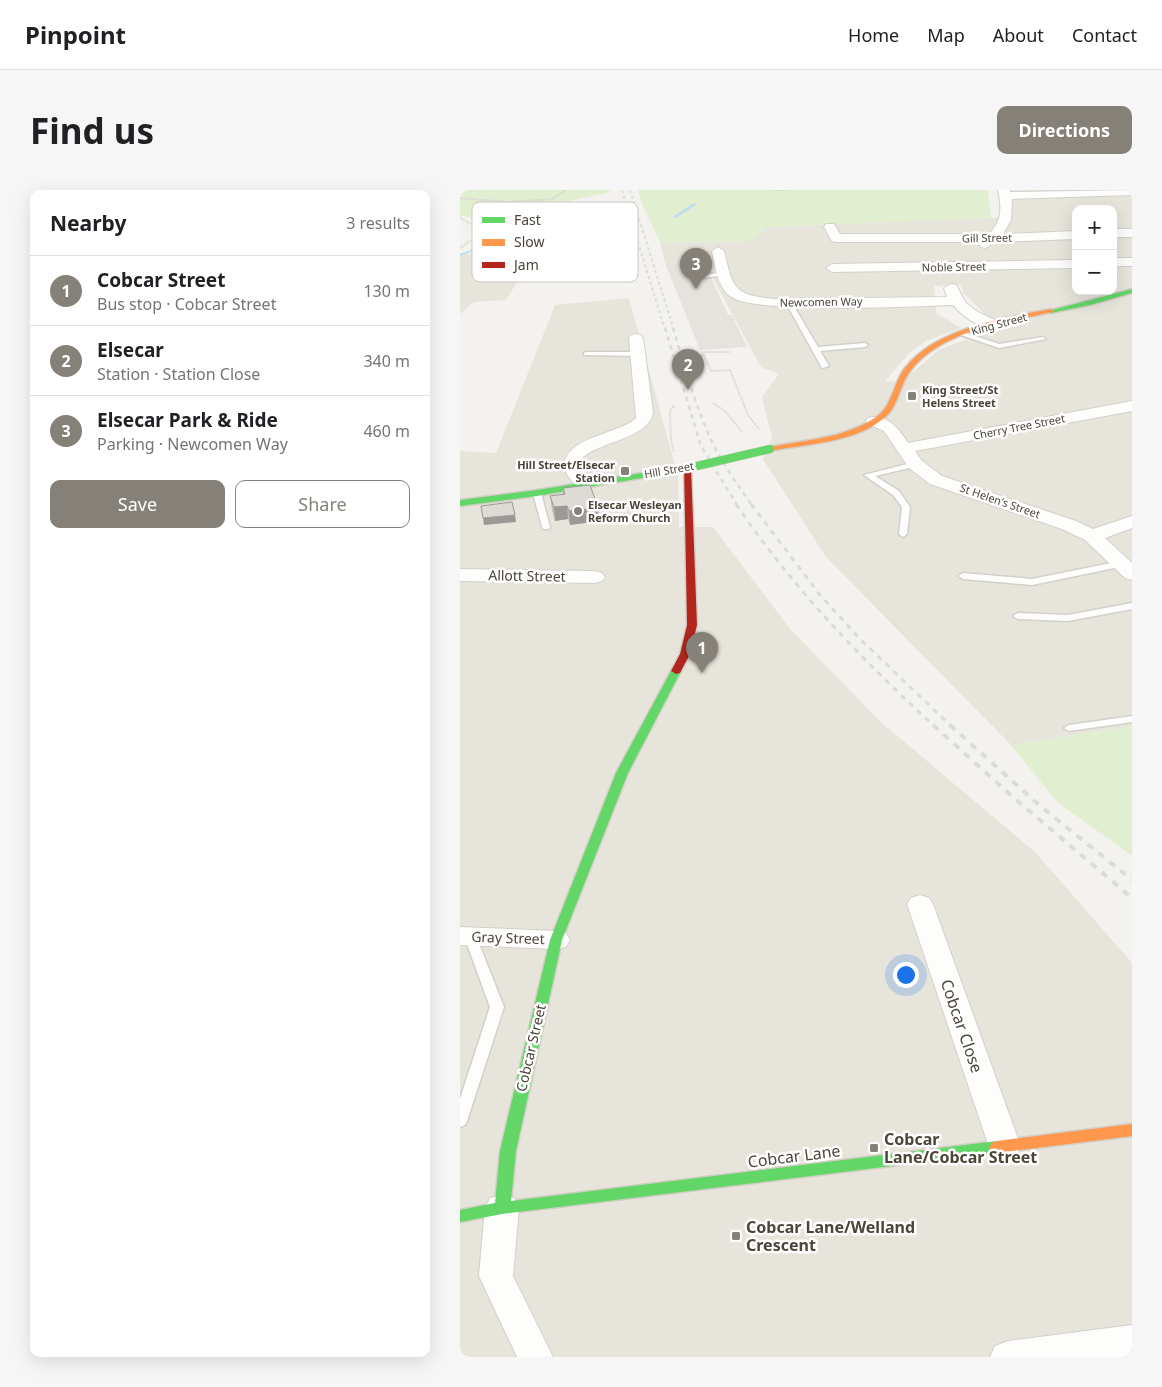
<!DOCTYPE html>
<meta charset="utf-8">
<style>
body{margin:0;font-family:"Noto Sans",sans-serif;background:#f6f6f6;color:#202124}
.controls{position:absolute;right:15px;top:15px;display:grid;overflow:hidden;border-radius:10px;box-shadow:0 5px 20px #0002}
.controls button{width:45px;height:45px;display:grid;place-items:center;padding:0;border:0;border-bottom:1px solid #e0e0e0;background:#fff;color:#202124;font:25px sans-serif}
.you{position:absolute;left:445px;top:784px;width:18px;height:18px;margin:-12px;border:4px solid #fff;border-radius:50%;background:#1a73e8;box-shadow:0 0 0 8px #1a73e833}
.badge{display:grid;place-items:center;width:32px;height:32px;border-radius:50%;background:#868178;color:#fff;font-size:16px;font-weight:700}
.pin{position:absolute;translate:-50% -41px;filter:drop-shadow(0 1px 2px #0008)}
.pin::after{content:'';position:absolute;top:26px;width:18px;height:15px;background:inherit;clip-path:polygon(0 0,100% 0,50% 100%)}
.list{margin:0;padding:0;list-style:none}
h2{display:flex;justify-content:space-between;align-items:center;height:65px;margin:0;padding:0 20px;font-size:21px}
h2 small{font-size:16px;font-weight:400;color:#757577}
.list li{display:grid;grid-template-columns:32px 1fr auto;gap:15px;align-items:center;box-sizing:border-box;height:70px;padding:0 20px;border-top:1px solid #e0e0e0}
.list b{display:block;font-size:19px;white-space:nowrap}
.list p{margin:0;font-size:16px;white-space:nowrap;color:#757577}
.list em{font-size:16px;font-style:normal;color:#757577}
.actions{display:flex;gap:10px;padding:15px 20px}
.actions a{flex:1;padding:11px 0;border:1px solid #868178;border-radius:10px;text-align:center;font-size:18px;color:#868178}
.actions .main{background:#868178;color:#fff}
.map{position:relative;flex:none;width:672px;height:1167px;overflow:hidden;border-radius:10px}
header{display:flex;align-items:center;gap:30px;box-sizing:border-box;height:70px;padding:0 25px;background:#fff;border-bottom:1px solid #e0e0e0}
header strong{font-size:24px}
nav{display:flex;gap:28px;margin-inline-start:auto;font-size:18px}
.intro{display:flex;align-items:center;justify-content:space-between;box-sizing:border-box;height:120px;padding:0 30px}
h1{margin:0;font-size:35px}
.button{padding:12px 22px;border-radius:10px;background:#868178;color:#fff;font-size:18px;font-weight:700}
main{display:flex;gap:30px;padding:0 30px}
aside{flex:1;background:#fff;border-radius:10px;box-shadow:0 5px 20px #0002}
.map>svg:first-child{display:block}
.residential{fill:#e7e4dc;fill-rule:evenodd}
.green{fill:#e1eecf}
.parking{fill:#e6e3df}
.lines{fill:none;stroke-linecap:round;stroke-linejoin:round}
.stream{fill:#c0ddf1;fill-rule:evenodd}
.lane-casing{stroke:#d2d0cb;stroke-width:3}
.street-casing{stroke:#d2d0cb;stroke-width:2}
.fast-casing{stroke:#d3cfc5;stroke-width:3}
.slow-casing{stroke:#d3cfc5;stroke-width:3}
.jam-casing{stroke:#d3cfc5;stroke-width:3}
.path{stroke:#d3d2cc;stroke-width:2;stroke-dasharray:1 1;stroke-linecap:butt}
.lane{fill:#fdfdfc;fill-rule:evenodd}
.street{fill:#fdfdfc;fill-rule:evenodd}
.fast{fill:#63d668;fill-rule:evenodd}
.slow{fill:#ff974d;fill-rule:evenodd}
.jam{fill:#b3261e;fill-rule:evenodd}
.rail-far3{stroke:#dbdbda;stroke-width:2;stroke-dasharray:3 3;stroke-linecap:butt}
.rail-far2{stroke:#dbdbda;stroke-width:2.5;stroke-dasharray:4.5 4.5;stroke-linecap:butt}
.rail-far1{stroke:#dbdbda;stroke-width:3;stroke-dasharray:5.5 5.5;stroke-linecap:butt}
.rail{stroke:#dbdbda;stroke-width:4;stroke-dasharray:7 7;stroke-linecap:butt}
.fast-bridge-casing{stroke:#d3cfc5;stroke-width:9;stroke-linecap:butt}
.fast-bridge{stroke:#63d668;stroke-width:8}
.wall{fill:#bfbcb8}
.shaded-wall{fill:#9b9996}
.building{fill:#dedbd6;stroke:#9b9996}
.poi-dot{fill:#868178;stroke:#fff;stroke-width:2}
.labels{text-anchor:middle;stroke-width:5;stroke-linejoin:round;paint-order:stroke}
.far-street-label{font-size:11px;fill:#4b4439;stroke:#fff}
.far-poi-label{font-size:11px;font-weight:bold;fill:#4b4439;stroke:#fff;text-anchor:start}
.street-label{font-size:14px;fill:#4b4439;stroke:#fff}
.near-street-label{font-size:16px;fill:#4b4439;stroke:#fff}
.near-poi-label{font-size:16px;font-weight:bold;fill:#4b4439;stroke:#fff;text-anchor:start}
.key{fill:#fff;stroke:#c9c7c4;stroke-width:1}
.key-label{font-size:14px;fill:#4b4439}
</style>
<header>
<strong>Pinpoint</strong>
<nav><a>Home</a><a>Map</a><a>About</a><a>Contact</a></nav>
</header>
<div class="intro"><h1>Find us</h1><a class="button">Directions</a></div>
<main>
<aside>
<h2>Nearby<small>3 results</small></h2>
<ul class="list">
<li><span class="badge">1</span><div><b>Cobcar Street</b><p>Bus stop · Cobcar Street</p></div><em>130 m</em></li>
<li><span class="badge">2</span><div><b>Elsecar</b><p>Station · Station Close</p></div><em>340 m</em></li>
<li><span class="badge">3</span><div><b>Elsecar Park &amp; Ride</b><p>Parking · Newcomen Way</p></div><em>460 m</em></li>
</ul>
<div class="actions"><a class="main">Save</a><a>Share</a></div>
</aside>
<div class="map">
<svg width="672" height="1167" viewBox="0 0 672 1167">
<rect width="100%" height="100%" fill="#f4f2ee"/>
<path class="residential" d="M547 0H672V536L551 555 366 367 303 269 312 248 302 207 319 184 301 177 243 70 205 73 200 52 292 51 307 37 551 27ZM616 19H653V101H616ZM501 95 504 104 539 138 480 159 441 192 425 191 449 163 466 151 501 138 476 123 474 96Z
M5 64 69 74 46 110 14 112 0 124V65Z
M169 108 218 286 219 337H253L331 440 422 533 576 663 672 773V1167H0V261L36 263 95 115Z"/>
<path class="green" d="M0 0H149L150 2 110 11 5 64 37 35 0 25Z
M178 0H528L531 28 307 37 292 51 200 52 183 16Z
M672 536V666L597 612 551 555Z"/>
<path class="parking" d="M243 70 268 125H272L287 157 240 160 205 73Z"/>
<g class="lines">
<path class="stream" d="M234 13 237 14 216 28H214V26Z
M34 52 37 53 0 66V64Z"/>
<g class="lane-casing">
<path id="lane" d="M263 82 265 83V85L237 89 234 87Z
M329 111 332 113 358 157 405 153 408 155 405 157 360 161 369 176 362 178 326 113Z
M503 142 539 154 583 147 586 149 539 158 501 145V143Z
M126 162H178L182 164 178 166 124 165V163Z
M455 272H458V276L415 286 439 301 450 317 447 344 443 347 439 344 442 317 433 305 404 285Z
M77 300 81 303 90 337 89 339H83L82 337 73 303Z
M661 371 664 372V376L572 395 503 389 498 386 503 383 572 389Z
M672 413V419L608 431 558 429 553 426 558 423 608 425Z
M672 526V532L609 541 604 538 609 535Z
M10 742 15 743 16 746 44 817 7 931 5 935 0 937V909L30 817 4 746 5 743Z"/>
</g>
<g class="street-casing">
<path id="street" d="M538 0H550V2L672 0V5L552 9 551 30 543 44 616 41V49L535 52 525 58 521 57 519 54 520 52H376L372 51 364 37 366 34H374L380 44H529C542 31 542 18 538 0Z
M653 39H672V47H653Z
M258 57 264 61C273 99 274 105 315 109L487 107 484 98 491 94 496 95 506 113 518 122 537 131 539 134 537 137C522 141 502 126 493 115 455 116 292 125 270 106 257 96 255 76 252 61Z
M653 68H672V76H653Z
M616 70V78L372 82 366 78 372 74Z
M176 144 181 145 183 148 193 222C190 248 142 251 123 267V280L133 295 130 299 124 300 118 299C114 293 106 285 105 279 100 247 159 245 176 228L169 148 171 145Z
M672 211V221L455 261 461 270 482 286 616 331 633 339 672 326V338L645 348 672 373V390L665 388 625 350 602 339 470 294 449 278 424 241 408 234 406 231 408 228C427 223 439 239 448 253Z
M0 379 135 381 142 383 145 387 142 391 135 393 0 391Z
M460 705 469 708 473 714 561 957 556 966 545 969 534 966 529 957 447 714 451 708Z
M0 737 96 741 106 743 110 750 106 757 96 759 0 755Z
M42 1005 54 1008 59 1018 53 1086 93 1167H57L19 1086 25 1018 30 1008Z
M672 1135V1167H530L535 1156 548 1151Z"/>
</g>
<g class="fast-casing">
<path id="fast" d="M672 99V103L630 115 591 123 588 121Z
M237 274 241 276 240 278 77 306 0 316V310L77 300Z
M216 478 221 481 168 583 102 750 56 961 51 1011 537 951 542 953 545 957 542 961 537 963 42 1024 0 1032V1020L35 1013 40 961 90 750 156 583 211 481Z"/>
</g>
<g class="slow-casing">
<path id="slow" d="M591 119 593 120V122C547 132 482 140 451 180 439 195 439 217 423 229 393 253 346 254 310 261L306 259 310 257C345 250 386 248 416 227 433 216 433 193 445 178 475 139 545 127 591 119Z
M672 934V946L537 963 532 961 529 957 532 953 537 951Z"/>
</g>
<g class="jam-casing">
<path id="jam" d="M224 275 231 277 237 435 230 464 220 483 216 484 211 481 220 464 227 435Z"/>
</g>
<path class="path" d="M315 0H328
M0 8 49 12 92 9 106 0
M0 28 25 41 0 58
M244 165 251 181 270 180 288 225 299 239
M238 166 244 165 242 162H270
M253 213 266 222 282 242
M214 262 211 251 210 221 212 217 216 216"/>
<use href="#lane" class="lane"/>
<use href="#street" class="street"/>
<use href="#fast" class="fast"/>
<use href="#slow" class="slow"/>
<use href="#jam" class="jam"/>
<path class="rail-far3" d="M162 0 205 140
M170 0 214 140"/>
<path class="rail-far2" d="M205 138 241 256 277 315
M213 138C225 177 236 219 254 256 265 277 278 296 292 315"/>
<path class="rail-far1" d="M276 314C332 397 400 468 474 536
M291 314 360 405 399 448 491 536"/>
<path class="rail" d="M473 535 554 608 672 708
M490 535 579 615 672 690"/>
<g class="fast-bridge-casing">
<path id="fast-bridge" d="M237 276 310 259"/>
</g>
<use href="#fast-bridge" class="fast-bridge"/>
</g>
<path class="wall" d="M103 298 138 318 139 331 110 335 108 329 95 331 92 320 90 306 103 305Z"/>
<path class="shaded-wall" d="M107 316 108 329 95 331 94 317Z
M138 318 139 331 110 335 109 321Z
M55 325 56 332 24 335 23 328Z"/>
<path class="building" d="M130 295 138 318 109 321 107 316 94 317 90 306 105 304 103 298Z
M52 312 55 325 23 328 21 316Z"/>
<g class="poi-dot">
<rect x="447" y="201" width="10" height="10" rx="2.5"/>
<rect x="160" y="276" width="10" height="10" rx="2.5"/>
<circle cx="118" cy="321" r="5"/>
<rect x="409" y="953" width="10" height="10" rx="2.5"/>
<rect x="271" y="1041" width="10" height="10" rx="2.5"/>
</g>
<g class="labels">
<g class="far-street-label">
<text transform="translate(527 48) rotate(-1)" y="4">Gill Street</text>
<text transform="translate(494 77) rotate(-1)" y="4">Noble Street</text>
<text transform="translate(361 112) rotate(-1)" y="4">Newcomen Way</text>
<text transform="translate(539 134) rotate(-15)" y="4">King Street</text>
<text transform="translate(559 237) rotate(-11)" y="4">Cherry Tree Street</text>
<text transform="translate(209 280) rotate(-10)" y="4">Hill Street</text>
<text transform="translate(540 311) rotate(19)" y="4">St Helen's Street</text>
</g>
<g class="far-poi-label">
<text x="462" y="204">King Street/St<tspan x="462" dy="13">Helens Street</tspan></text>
<text x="155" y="279" text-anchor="end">Hill Street/Elsecar<tspan x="155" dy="13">Station</tspan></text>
<text x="128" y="319">Elsecar Wesleyan<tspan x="128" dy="13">Reform Church</tspan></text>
</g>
<g class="street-label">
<text transform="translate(67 386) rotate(1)" y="5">Allott Street</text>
<text transform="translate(48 748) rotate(2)" y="5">Gray Street</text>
<text transform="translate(71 858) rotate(-77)" y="5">Cobcar Street</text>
</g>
<g class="near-street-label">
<text transform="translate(502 836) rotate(71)" y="6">Cobcar Close</text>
<text transform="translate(334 966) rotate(-7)" y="6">Cobcar Lane</text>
</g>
<g class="near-poi-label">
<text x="424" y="955">Cobcar<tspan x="424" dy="18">Lane/Cobcar Street</tspan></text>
<text x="286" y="1043">Cobcar Lane/Welland<tspan x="286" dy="18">Crescent</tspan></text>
</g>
</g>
<rect x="12" y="12" width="166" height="80" rx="8" class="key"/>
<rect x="22" y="27" width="23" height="6" fill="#63d668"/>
<rect x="22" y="49" width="23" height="7" fill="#ff974d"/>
<rect x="22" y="72" width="23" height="6" fill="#b3261e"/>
<g class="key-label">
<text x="54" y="35">Fast</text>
<text x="54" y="57">Slow</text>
<text x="54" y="80">Jam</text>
</g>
</svg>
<div class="controls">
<button>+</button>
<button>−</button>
</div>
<div class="you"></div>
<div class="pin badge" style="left:242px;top:483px">1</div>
<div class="pin badge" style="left:228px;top:200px">2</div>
<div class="pin badge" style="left:236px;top:99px">3</div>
</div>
</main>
